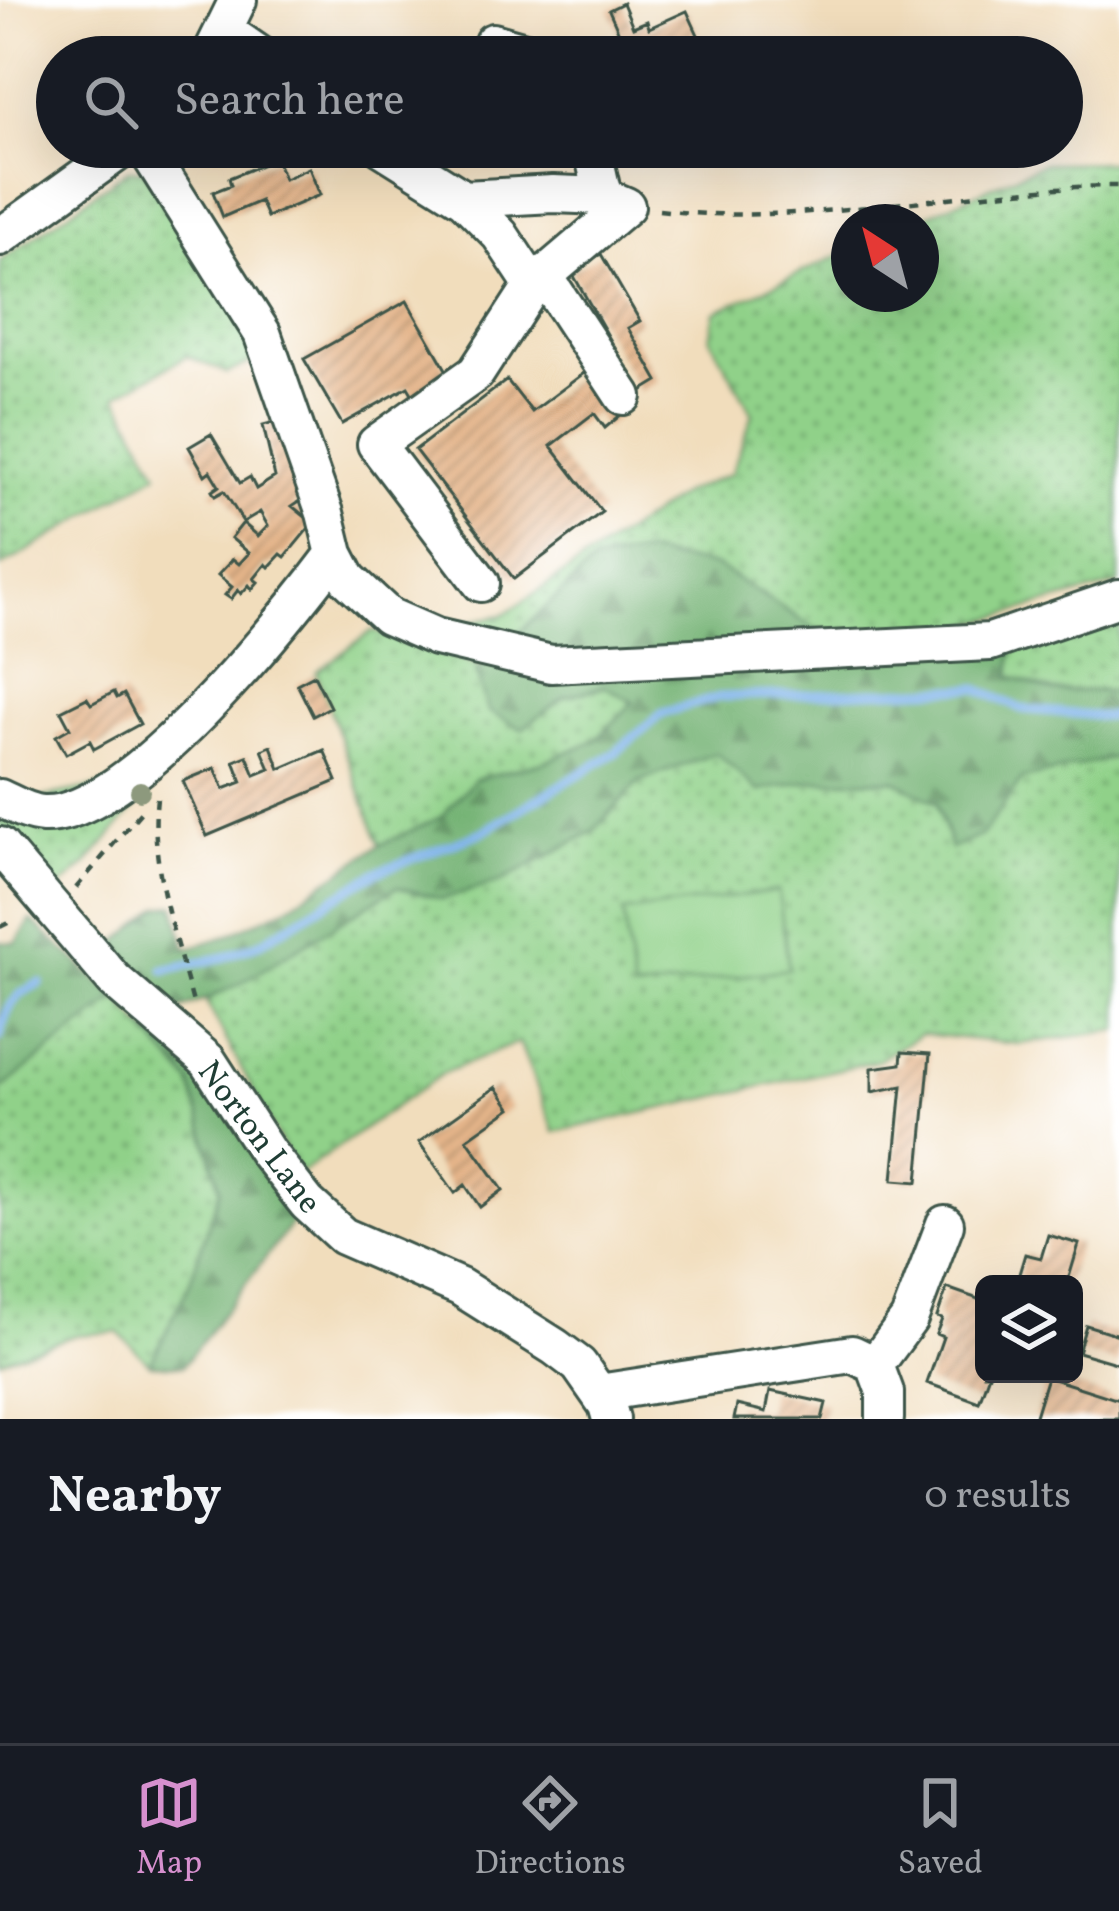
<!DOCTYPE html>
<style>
body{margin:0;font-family:Vollkorn,serif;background:#20242c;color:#f1f3f6}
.controls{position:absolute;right:36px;bottom:36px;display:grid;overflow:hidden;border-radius:18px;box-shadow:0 12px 48px #0002}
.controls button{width:108px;height:108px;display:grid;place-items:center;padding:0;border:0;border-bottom:3px solid #363941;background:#171b24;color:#f1f3f6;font:60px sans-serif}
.compass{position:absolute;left:831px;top:204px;width:108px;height:108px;border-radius:50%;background:#171b24;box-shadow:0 12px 48px #0002;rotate:324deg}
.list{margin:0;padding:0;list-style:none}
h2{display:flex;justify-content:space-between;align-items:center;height:156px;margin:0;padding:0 48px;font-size:51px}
h2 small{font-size:39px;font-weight:400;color:#9ea1a6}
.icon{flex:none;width:66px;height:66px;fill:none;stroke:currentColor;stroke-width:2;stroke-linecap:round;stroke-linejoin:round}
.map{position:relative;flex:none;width:1119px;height:1419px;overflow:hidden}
.search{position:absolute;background:#171b24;box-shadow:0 12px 48px #0002;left:36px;right:36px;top:36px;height:132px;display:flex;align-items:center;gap:30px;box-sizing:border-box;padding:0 42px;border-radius:66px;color:#9ea1a6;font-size:45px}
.sheet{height:324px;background:#171b24}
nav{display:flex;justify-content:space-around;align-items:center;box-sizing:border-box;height:168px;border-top:3px solid #363941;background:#171b24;font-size:33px;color:#9ea1a6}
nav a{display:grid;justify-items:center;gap:6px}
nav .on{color:#d690ce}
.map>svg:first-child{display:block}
.grass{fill:url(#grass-dots);stroke:#58875e;stroke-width:3}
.forest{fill:url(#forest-firs);stroke:#4a7854;stroke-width:3}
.garden{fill:#90d189;stroke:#58875e;stroke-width:3}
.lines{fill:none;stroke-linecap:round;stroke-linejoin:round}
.stream{stroke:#7ab1e9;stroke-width:9}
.building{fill:url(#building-hatch)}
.minor-casing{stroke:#3e5548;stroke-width:42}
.path{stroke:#3e5548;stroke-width:4.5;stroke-dasharray:9 9;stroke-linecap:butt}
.minor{stroke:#fff;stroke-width:36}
.tree{fill:#8d997d}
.labels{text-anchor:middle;stroke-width:10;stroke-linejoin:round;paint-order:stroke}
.street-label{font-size:33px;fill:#1f3d34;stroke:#fff}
</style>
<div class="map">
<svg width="1119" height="1419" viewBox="0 0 1119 1419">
<defs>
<pattern id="grass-dots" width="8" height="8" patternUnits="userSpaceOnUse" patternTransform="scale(3)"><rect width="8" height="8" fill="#90d189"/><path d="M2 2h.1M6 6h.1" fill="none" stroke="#75ab71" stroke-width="1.8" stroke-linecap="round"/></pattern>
<pattern id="forest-firs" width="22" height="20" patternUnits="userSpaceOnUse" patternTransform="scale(3)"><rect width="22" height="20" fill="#74b375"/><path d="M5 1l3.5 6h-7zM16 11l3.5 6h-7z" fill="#5f9361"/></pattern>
<pattern id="building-hatch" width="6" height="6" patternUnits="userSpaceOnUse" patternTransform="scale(3)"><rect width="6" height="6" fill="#e4b489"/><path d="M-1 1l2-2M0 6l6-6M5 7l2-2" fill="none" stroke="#b89471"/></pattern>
</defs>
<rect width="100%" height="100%" fill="#fff"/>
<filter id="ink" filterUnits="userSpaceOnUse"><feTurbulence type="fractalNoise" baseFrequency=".00833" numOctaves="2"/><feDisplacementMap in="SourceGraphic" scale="24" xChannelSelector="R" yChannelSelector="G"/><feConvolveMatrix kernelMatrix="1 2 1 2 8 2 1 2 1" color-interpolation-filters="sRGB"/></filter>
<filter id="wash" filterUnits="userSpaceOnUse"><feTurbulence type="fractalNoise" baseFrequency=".004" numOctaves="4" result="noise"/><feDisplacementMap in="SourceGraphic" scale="48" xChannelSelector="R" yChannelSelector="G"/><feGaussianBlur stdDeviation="2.7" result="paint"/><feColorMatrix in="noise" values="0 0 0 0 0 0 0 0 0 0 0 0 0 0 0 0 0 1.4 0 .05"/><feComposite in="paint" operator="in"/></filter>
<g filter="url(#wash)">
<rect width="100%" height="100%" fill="#f1ddbc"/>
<path class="grass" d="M1119 162V584L930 635 819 631 716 567 594 562 508 644 442 627 503 615 685 492 731 474 753 414 710 338 715 312 849 251V294H921V222H912L1044 163Z
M128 170H144L264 356 227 373 187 356 117 395 158 473 1 567 0 261Z
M1119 611V691H1053L1009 676 1013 644Z
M372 631 482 667 476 674 564 697 605 686 634 703 596 740 544 762 475 779 442 817 380 845 316 672Z
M716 753 759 791 810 781 895 780 938 803 951 848 982 835 1022 779 1119 756V1030L1019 1044 921 1034 876 1061 555 1132 519 1042 443 1073 301 1173 282 1145 206 1001 397 887 442 899 502 881 593 831 640 781Z
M147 777 153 786 88 863 58 890 0 832V806Z
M117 998 191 1083 220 1189 189 1285 150 1364 118 1332 76 1335 0 1360V1090Z"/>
<path class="forest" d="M646 553 716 566 819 631 930 635 1013 644 1010 677 1053 691H1119V756L1022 779 982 835 951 849 937 803 895 780 810 781 759 791 716 753 640 781 593 831 502 881 442 899 397 887 238 985 169 1015 104 953 159 907 175 905 186 949 224 937 287 907 380 845 441 817 475 779 544 762 596 740 633 702 605 686 564 697 522 729 488 711 476 673 594 562Z
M31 920 117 998 0 1090V942L16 943Z
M141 1025 203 1072 293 1222 183 1366 150 1364 189 1285 220 1189 191 1083Z"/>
<path class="garden" d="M778 891 789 969 634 991 623 912Z"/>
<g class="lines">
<path class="stream" d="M164 970 225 957 260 943 377 872 480 833 615 753 663 713 720 697 976 688 1021 709 1106 717 1119 714
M0 1037C5 1009 14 994 40 983"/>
</g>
<g id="blocks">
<path class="building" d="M623 3 633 27 647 21 649 28 687 11 698 35 657 53 659 57H634L631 50 614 57 607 41 620 35 609 10Z
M276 159 284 179 309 168 320 195 267 217 260 201 223 217 213 192 231 185 229 178Z
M601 254 640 321 628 328 658 381 640 392 571 271Z
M407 301 452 380 416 400 408 387 342 424 304 359Z
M588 370 622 414 605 428 594 413 551 446 602 512 514 579 415 450 507 380 532 412Z
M282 420 301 500 292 506 313 523 285 557 281 554 269 567 266 564 254 579 258 582 252 589 249 585 241 594 238 590 231 599 225 595 232 587 218 575 233 559 239 564 249 553 231 538 243 523 258 536 268 526 260 512 243 522 224 491 215 496 212 491 219 486 210 471 205 475 189 447 211 434 240 483 250 477 256 489 275 477 263 425Z
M314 675 330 707 313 716 297 684Z
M114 692 117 698 124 694 140 724 94 749 90 741 66 754 56 736 70 728 61 711 87 698 91 704Z
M271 746 280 769 324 750 337 781 207 836 183 781 215 768 224 789 242 782 234 761 247 756 255 775 270 769 262 750Z
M902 1052 930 1054 918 1182 893 1180 902 1086 872 1092V1068L901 1064Z
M496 1087 511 1108 467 1139 503 1190 480 1207 465 1185 455 1193 419 1142Z
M1048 1235 1079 1244 1067 1284H1016L1025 1254 1041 1258Z
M947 1288 984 1301V1374H989L979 1402 927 1383 943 1337 936 1334 942 1319 937 1317Z
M1086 1325 1119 1335V1364L1078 1352Z
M1047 1377 1119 1400V1419H1034Z
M770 1391 826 1403 822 1419H734L737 1405 766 1412Z"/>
</g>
</g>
<g filter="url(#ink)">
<use href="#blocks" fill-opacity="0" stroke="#3e5548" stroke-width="3"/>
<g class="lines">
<g class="minor-casing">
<path id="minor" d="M225 31 263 57
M493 42 546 57
M210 57 238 0
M145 147 262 333 325 513 335 554 348 579 388 616 436 637 551 664 990 642 1119 598
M381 147 464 199 500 235 533 285
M464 199 553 194 603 196 592 147
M0 237 125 147
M543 274 623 396
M481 583 376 444 476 373 533 285 626 206 603 196
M0 798C13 804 28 813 43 814 129 818 286 619 335 554
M0 846 114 980 208 1061 267 1152 307 1203 343 1236 460 1287 555 1347 579 1365 607 1405 611 1419
M875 1365 909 1319 945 1224
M599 1393 852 1354 875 1365 885 1392V1419"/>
</g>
<path class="path" d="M659 210C812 228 965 186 1119 186
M157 798C149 867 176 937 193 1003
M76 888 146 806
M0 927 16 919"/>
<use href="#minor" class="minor"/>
</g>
<circle class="tree" cx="140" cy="791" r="10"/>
</g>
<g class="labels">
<g class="street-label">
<text transform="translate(261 1136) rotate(53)" y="12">Norton Lane</text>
</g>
</g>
</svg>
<div class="controls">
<button><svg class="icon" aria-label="layers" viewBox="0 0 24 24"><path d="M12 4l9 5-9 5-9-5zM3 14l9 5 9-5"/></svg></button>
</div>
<svg class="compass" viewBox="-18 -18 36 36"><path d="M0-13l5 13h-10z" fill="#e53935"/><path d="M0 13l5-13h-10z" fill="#9ea1a6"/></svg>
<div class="search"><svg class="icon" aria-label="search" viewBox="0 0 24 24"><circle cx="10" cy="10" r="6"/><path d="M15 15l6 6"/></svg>Search here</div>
</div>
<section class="sheet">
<h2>Nearby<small>0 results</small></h2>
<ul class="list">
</ul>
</section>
<nav>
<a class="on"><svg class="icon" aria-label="map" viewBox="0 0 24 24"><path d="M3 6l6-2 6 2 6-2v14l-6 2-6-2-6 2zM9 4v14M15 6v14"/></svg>Map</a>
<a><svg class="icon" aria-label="directions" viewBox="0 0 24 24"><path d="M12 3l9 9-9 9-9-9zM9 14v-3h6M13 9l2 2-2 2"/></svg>Directions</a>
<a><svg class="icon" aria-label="saved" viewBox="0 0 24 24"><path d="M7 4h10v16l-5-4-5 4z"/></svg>Saved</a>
</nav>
